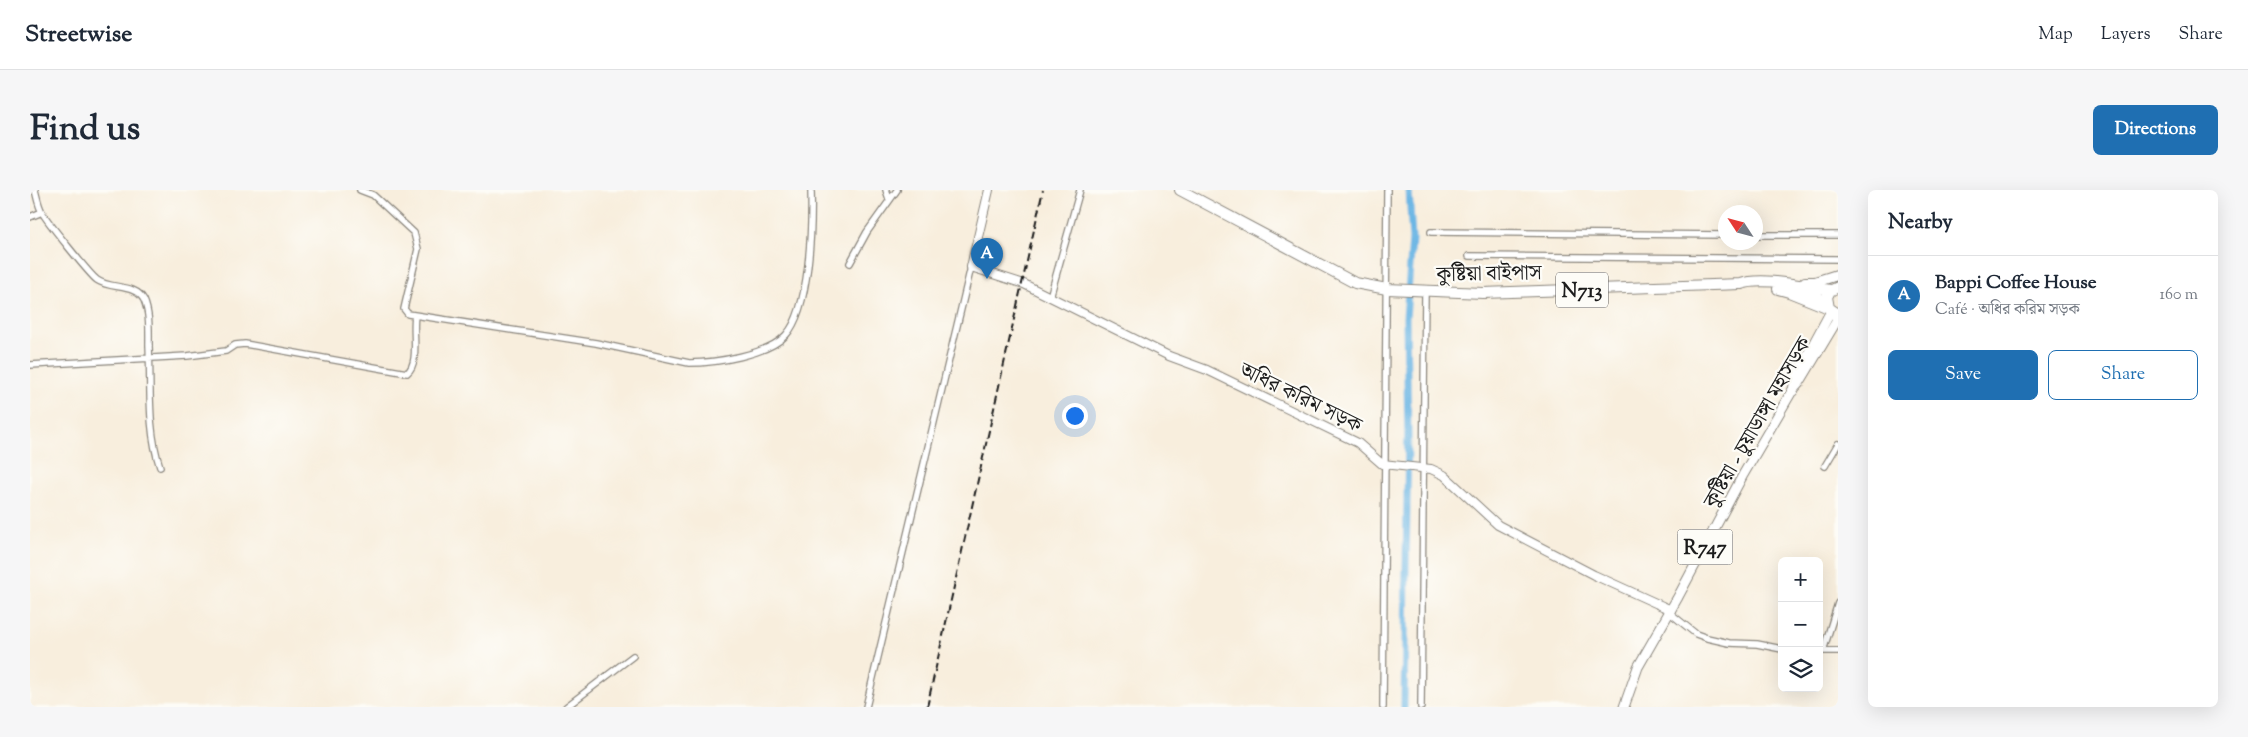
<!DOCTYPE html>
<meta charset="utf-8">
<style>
body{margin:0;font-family:"Sorts Mill Goudy","Noto Serif Bengali",serif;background:#f6f6f7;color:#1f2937}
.controls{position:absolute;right:15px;bottom:15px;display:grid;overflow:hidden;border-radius:8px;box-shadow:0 5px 20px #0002}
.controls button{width:45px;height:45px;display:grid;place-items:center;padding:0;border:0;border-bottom:1px solid #e0e1e3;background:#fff;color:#1f2937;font:25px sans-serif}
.compass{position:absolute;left:1688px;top:15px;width:45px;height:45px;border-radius:50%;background:#fff;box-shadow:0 5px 20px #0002;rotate:306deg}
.you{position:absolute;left:1044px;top:225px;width:18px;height:18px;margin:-12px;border:4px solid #fff;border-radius:50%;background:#1a73e8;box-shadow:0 0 0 8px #1a73e833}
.badge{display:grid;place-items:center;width:32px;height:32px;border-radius:50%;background:#1f6fb2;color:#fff;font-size:16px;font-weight:700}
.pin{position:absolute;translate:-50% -41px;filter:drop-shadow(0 1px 2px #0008)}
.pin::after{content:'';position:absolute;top:26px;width:18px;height:15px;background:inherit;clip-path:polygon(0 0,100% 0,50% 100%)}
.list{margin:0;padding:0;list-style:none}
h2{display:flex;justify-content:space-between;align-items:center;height:65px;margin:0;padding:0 20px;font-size:21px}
h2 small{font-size:16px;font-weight:400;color:#747a83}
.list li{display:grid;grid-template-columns:32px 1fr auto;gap:15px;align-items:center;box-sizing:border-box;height:80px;padding:0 20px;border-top:1px solid #e0e1e3}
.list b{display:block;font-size:19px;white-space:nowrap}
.list p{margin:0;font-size:16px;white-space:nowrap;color:#747a83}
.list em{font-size:16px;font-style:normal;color:#747a83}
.actions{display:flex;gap:10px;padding:15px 20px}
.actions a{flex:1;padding:11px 0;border:1px solid #1f6fb2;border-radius:8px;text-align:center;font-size:18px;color:#1f6fb2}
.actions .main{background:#1f6fb2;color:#fff}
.icon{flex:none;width:28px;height:28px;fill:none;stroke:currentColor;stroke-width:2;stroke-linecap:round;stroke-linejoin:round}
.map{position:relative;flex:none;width:1808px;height:517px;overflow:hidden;border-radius:8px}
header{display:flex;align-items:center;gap:30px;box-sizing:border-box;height:70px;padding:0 25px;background:#fff;border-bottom:1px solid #e0e1e3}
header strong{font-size:24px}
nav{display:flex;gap:28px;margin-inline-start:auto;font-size:18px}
.intro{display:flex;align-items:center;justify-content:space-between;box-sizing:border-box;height:120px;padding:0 30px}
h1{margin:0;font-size:35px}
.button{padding:12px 22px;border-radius:8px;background:#1f6fb2;color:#fff;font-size:18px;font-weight:700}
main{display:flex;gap:30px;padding:0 30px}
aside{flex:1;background:#fff;border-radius:8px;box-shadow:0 5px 20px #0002}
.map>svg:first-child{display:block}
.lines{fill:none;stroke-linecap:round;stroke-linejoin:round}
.canal{stroke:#6cb6e4;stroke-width:7}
.street-casing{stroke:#8a857c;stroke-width:8}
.secondary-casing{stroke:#8a857c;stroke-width:10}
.primary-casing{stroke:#8a857c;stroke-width:11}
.highway-casing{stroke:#8a857c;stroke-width:12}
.street{stroke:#fff;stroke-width:5.5}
.secondary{stroke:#fff;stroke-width:8}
.primary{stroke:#fff;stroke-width:9}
.highway{stroke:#fff;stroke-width:10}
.rail{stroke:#1c1c1c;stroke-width:2;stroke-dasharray:8 4;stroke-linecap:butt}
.labels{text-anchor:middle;stroke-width:4.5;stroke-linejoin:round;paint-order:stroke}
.shield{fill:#fdfcf7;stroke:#605f5e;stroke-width:1}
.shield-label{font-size:20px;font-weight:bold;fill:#1c1c1c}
.street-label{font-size:21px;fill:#1c1c1c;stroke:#fdfcf7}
</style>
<header>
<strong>Streetwise</strong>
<nav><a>Map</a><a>Layers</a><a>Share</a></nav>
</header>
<div class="intro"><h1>Find us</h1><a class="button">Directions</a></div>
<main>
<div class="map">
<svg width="1808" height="517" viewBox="0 0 1808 517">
<rect width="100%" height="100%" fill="#fdfcf7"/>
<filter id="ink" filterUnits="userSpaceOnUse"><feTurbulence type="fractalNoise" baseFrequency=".02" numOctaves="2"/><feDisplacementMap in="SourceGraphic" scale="10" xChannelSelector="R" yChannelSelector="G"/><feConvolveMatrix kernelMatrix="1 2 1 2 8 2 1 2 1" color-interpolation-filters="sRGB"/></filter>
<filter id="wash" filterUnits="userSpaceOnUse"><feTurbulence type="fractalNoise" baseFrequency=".0096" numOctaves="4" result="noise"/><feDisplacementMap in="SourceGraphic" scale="20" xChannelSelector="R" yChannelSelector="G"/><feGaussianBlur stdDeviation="1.12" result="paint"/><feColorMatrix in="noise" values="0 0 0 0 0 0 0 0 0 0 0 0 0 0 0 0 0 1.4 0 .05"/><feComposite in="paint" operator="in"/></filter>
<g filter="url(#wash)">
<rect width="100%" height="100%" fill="#f8eedd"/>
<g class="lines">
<path class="canal" d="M1374 517 1378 244 1376 128 1382 49 1379 0"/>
</g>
</g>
<g filter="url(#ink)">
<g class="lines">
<g class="street-casing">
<path id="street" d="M5 0C7 7 8 15 12 22 16 30 60 85 67 90 81 100 105 93 114 110 120 124 119 141 119 156 121 195 117 239 130 277
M330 0 343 5 384 43 388 59 374 119 378 124 566 153 659 173C685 173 738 165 756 145 780 119 782 35 781 0
M856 0 859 9
M0 27 12 22
M1401 42 1696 45
M1726 45H1808
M1439 66 1808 69
M820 73 837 42 867 0
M1020 107 1050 0
M0 175 157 166 196 161 205 155 215 154 377 183C390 173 382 143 385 126
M1795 276 1808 254
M1640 423 1666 444 1677 448 1699 453 1727 454 1752 459
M1789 461H1808
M1793 461 1808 413
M536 517 603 466
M836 517 941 77
M1353 517 1357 0
M1391 517 1395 102"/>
</g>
<g class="secondary-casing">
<path id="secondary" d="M959 0 941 77 994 94 1139 166 1177 180 1328 253 1352 274 1401 279 1414 285 1468 335 1564 385 1641 420"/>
</g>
<g class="primary-casing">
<path id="primary" d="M1763 201 1765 188 1801 121
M1594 517 1608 477 1648 407 1713 285 1762 201 1770 192 1806 132 1807 124"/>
</g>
<g class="highway-casing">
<path id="highway" d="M1150 0 1325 93 1357 99 1453 103 1711 94C1733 86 1776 97 1801 100
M1775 92H1785L1807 85
M1808 97 1800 101 1797 107 1799 118 1808 124
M1748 99 1759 102 1799 118
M1771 102 1797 111"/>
</g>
<use href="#street" class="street"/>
<use href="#secondary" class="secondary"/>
<use href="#primary" class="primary"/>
<use href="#highway" class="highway"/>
<path class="rail" d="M897 517 1013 0"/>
</g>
</g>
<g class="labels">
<g class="shield">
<rect x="1526" y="82.5" width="52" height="35" rx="4"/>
<rect x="1647.5" y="339.5" width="55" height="35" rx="4"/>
</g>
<g class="shield-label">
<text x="1552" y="107">N713</text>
<text x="1675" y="364">R747</text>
</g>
<g class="street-label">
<text transform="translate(1459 83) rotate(-1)" y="7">কুষ্টিয়া বাইপাস</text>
<text transform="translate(1271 207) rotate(26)" y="7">অধির করিম সড়ক</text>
<text transform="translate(1727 232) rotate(-60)" y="7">কুষ্টিয়া - চুয়াডাঙ্গা মহাসড়ক</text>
</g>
</g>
</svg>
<div class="controls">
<button>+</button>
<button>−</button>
<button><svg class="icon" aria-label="layers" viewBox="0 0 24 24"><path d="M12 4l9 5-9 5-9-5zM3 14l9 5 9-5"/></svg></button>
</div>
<svg class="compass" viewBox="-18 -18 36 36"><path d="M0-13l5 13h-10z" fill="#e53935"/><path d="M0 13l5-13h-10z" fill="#747a83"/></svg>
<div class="you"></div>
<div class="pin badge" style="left:957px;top:89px">A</div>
</div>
<aside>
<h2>Nearby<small></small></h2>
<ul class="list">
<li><span class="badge">A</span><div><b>Bappi Coffee House</b><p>Café · অধির করিম সড়ক</p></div><em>160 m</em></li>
</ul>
<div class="actions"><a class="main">Save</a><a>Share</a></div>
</aside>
</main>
